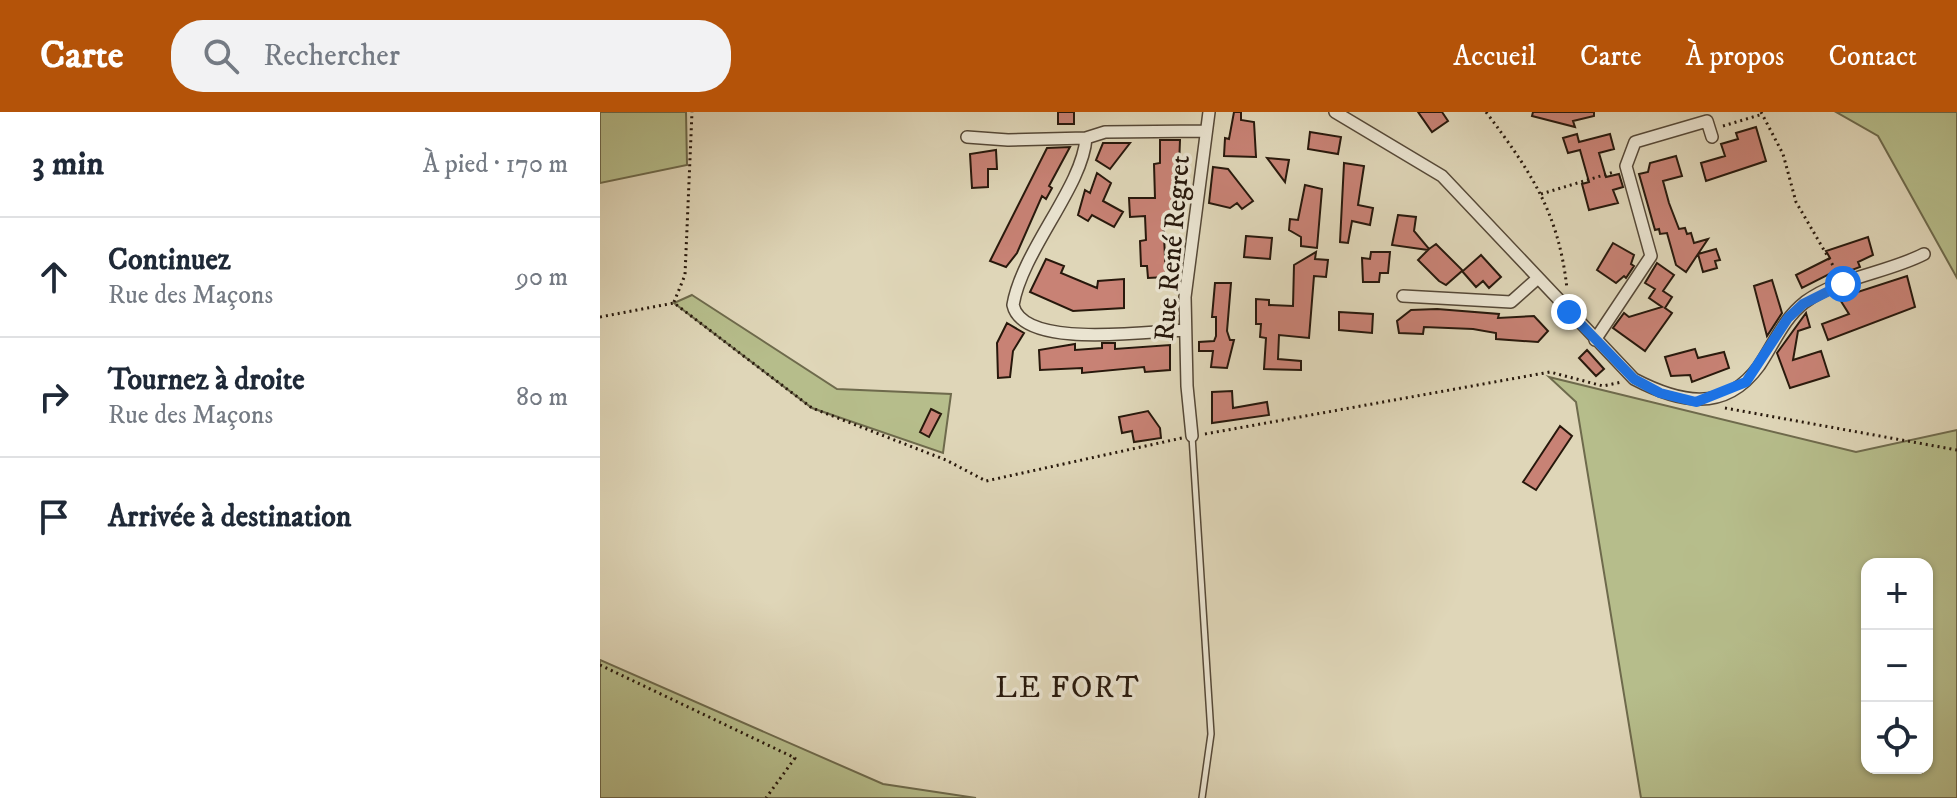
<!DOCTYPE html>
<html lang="fr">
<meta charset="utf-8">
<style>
body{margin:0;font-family:"IM FELL DW Pica",serif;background:#f2f2f3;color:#1f2937}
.controls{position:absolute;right:24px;bottom:24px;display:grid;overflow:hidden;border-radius:16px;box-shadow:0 2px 6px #0004}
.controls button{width:72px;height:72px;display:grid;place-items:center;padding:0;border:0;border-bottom:2px solid #e0e1e3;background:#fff;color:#1f2937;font:40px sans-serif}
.stop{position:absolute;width:24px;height:24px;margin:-18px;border:6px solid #1a73e8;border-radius:50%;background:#fff}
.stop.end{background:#1a73e8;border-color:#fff;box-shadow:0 2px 8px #0008}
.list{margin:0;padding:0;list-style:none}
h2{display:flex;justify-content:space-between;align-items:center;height:104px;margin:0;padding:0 32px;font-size:34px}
h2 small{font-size:26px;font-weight:400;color:#747a83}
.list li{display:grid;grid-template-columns:52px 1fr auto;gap:24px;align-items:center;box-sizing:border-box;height:120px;padding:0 32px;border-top:2px solid #e0e1e3}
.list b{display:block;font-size:30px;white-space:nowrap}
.list p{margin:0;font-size:26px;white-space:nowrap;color:#747a83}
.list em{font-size:26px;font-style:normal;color:#747a83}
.icon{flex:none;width:44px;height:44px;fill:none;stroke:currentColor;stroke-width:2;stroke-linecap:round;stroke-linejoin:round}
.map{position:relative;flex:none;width:1357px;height:686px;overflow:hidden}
header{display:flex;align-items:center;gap:48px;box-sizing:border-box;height:112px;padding:0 40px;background:#b45309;color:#fff}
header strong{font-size:38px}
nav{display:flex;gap:44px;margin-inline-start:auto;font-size:28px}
.search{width:560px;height:72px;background:#f2f2f3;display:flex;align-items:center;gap:20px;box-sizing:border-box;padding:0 28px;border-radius:32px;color:#747a83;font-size:30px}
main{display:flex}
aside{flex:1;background:#fff}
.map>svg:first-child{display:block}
.green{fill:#b6bd8b;stroke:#6e6a4c;stroke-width:2;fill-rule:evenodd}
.building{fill:#c88275;stroke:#27180c;stroke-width:2}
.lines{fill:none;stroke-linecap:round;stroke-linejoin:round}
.service-casing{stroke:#554837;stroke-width:8}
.minor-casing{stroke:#554837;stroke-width:14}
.path{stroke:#27180c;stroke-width:3;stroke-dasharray:2 4;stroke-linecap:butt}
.service{stroke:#eae4d1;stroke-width:5}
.minor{stroke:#eae4d1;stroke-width:11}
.route{stroke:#1a73e8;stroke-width:10}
.labels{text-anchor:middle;stroke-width:7;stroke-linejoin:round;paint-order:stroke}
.street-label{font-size:28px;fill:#27180c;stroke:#eae4d1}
.neighbourhood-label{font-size:30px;letter-spacing:2px;fill:#27180c;stroke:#eae4d1}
</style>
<header>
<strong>Carte</strong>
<div class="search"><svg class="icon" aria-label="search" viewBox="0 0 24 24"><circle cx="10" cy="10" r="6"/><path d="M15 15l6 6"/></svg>Rechercher</div>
<nav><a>Accueil</a><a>Carte</a><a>À propos</a><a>Contact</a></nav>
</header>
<main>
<aside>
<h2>3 min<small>À pied · 170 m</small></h2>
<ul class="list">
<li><svg class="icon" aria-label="ahead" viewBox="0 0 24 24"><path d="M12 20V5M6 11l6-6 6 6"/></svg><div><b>Continuez</b><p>Rue des Maçons</p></div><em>90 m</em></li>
<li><svg class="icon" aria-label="right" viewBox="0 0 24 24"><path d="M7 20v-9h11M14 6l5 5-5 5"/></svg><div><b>Tournez à droite</b><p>Rue des Maçons</p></div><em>80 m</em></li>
<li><svg class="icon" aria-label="arrive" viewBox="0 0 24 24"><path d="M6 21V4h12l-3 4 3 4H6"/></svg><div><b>Arrivée à destination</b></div></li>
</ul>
</aside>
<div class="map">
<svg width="1357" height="686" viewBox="0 0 1357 686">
<rect width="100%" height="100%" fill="#dfd6b8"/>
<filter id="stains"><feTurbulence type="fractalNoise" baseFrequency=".0025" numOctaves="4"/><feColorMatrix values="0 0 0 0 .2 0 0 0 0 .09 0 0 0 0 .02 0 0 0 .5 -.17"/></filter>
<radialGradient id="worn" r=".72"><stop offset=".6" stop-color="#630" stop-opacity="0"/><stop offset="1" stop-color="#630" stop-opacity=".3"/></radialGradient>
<path class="green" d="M0 0H86L87 53 0 71Z
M1236 0H1357V166L1278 24Z
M92 183 237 277 351 282 343 341 212 296 74 191Z
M949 265 1256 340 1357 318V686H1041L976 290ZM1267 452H1327V656H1267Z
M0 548 283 672 376 686H0Z"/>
<path class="building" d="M458 0H474V12H458Z
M634 0H641V8L654 10 656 45 624 44 625 26 629 27Z
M818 0H842L848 9 832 20Z
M933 0H994V4L973 9 975 15 932 4Z
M1156 15 1166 49 1106 69 1101 51 1125 44 1121 32 1138 27 1136 21Z
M710 20 741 25 738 42 708 37Z
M977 22 979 30 1010 22 1014 37 999 41 1006 65 1019 62 1023 75 1013 78 1018 91 989 98 982 72 989 70 980 38 968 41 963 26Z
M560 28H580L577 104H563L566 165 548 166 547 154H541L540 129 546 128 545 104 530 105 529 86H555L554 52 560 51Z
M503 31H530L510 57 496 48Z
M470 35 449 74 452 76 446 87 442 84 417 141 406 155 390 149 447 36Z
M396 38 397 57H388V75L372 76 370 42Z
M1076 44 1082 64 1063 69 1069 91 1079 117 1085 116 1087 122 1091 121 1094 131 1108 127 1098 142 1116 137 1120 148 1115 149 1117 156 1103 160 1098 142 1086 160 1076 153 1067 121 1060 122 1059 117 1055 118 1039 62 1048 60 1050 51Z
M667 46 689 48 685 70Z
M744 51 764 54 758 93 773 96 770 113 752 109 748 131 740 130Z
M613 55 628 57 653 89 642 97 637 91 630 96 609 91Z
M497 61 511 71 503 89 523 100 514 115 492 103 488 109 478 103 485 78 490 81Z
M705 73 722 77 717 136 701 134V125L689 118 690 107 698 108Z
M798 103 816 105 814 119 829 137 836 132 863 159 881 143 901 165 889 176 883 169 876 175 862 159 846 173 839 169 818 148 828 138 792 133Z
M646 124 672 126 670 147 644 145Z
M1268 125 1273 143 1258 150 1260 155 1244 161 1237 158 1202 176 1196 163 1230 146 1226 139Z
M1013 131 1034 143 1031 152 1034 154 1026 166 1024 164 1016 171 997 158Z
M716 140 715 147 728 148 726 165 714 164 709 226 679 223 678 247 701 249V258L664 257 666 226 660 225 661 212H656V187L669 188V193L693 194 694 153Z
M771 140H790L788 161H780L779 170H763L762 146 770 147Z
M446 147 464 154 461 161 497 176 498 169 524 167V196L473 199 430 180Z
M1057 151 1074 163 1063 179 1072 185 1065 196 1072 201 1045 239 1013 216 1024 201 1029 205 1062 195 1049 186 1055 177 1045 171Z
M1307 164 1315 195 1228 228 1222 212 1249 202 1239 186Z
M1172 168 1182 201 1167 224 1154 174Z
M615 171H631L627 219 630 228H634L627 256 611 255 613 239H599V230L614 229 616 224V205H612Z
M837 197 899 202 898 206 934 204 948 219 938 230 896 227V221L873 217 824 215 823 222 799 221 797 209 811 198Z
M739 200 773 202 772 221 739 218Z
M1206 201 1210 215 1198 219 1193 248 1221 239 1229 264 1190 276 1177 241Z
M407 211 424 221 413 239 410 265 398 266 397 231Z
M502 231H515V237L570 233V258L545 260 544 255 482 261V256L440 258 439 238 475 232V238L502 236Z
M1095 237 1098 246 1124 240 1129 256 1092 270 1090 263 1071 264 1065 245Z
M987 238 1004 257 996 264 979 246Z
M632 279 633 296 667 290 669 303 612 311V280Z
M331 297 341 302 329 325 320 320Z
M548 299 560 316 561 326 534 330 532 319 522 321 519 305Z
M960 314 972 324 936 378 923 370Z"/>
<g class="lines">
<g class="service-casing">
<path id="service" d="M592 324 611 622 602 686"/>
</g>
<g class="minor-casing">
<path id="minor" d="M735 0 842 64 1034 267C1078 290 1124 302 1159 254 1174 232 1183 207 1205 190 1239 165 1287 161 1324 142
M367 25 408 28 486 26
M803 184 911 190 938 166
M585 218C549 219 423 238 413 193 422 139 483 74 486 26L505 20 606 19
M995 228 1051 144 1026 54 1035 30 1107 9 1112 25
M592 324 587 274 585 185 609 0"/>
</g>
<path class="path" d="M886 0C931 60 959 101 967 177
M1161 0 1183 42 1196 90 1238 162
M1123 14 1163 2
M941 82 1014 60
M74 190 85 163 92 0
M0 205 74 191 212 296 346 348 386 369 582 326
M1125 296 1357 338
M605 322 950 260 1003 274 1022 270
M0 553 195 646 166 686"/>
<use href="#service" class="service"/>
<use href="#minor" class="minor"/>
</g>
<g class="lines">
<path class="route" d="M969 200 1034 267 1060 281 1096 290 1146 270 1188 206 1203 192 1243 172"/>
</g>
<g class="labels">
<g class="street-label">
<text transform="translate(571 136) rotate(-85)" y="10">Rue René Regret</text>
</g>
<g class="neighbourhood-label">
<text x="468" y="585">LE FORT</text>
</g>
</g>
<rect width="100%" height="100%" filter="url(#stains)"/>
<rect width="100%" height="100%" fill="url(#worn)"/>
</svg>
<div class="controls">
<button>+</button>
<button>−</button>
<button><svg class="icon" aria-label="locate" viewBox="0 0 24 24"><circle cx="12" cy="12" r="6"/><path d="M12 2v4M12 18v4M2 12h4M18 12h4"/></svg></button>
</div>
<div class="stop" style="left:1243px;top:172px"></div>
<div class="stop end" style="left:969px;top:200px"></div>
</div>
</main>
